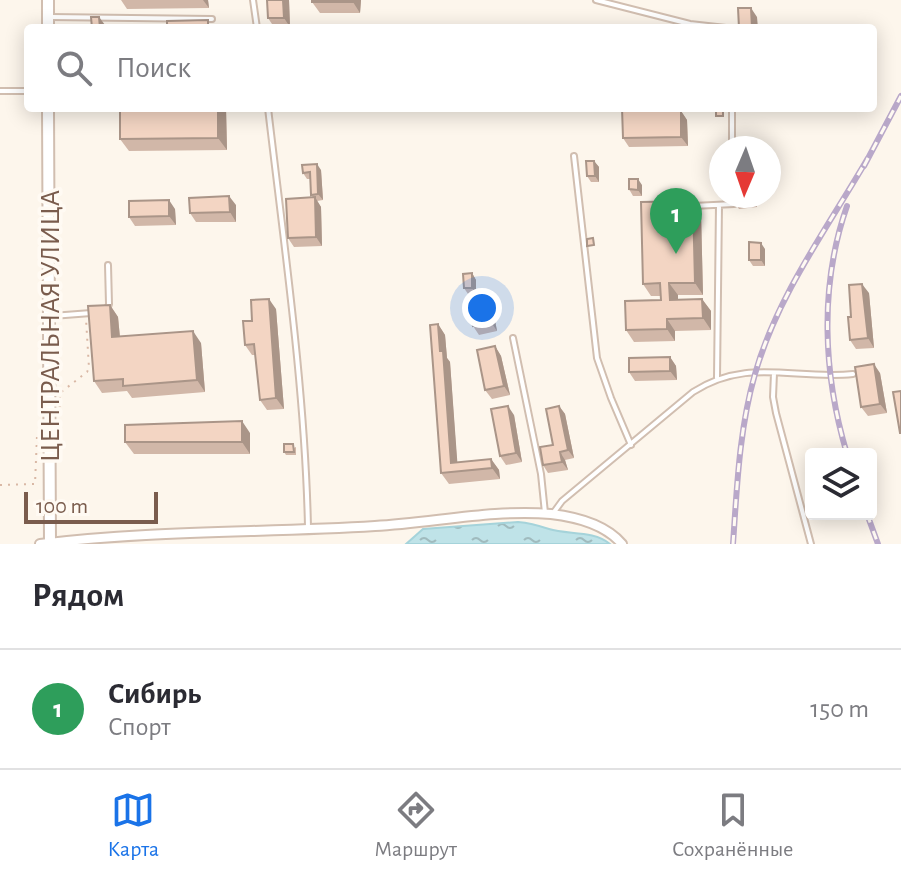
<!DOCTYPE html>
<html lang="ru">
<meta charset="utf-8">
<style>
body{margin:0;font-family:"Alegreya Sans",sans-serif;background:#f7f7f7;color:#2b2b33}
.controls{position:absolute;right:24px;bottom:24px;display:grid;overflow:hidden;border-radius:8px;box-shadow:0 4px 20px #0003}
.controls button{width:72px;height:72px;display:grid;place-items:center;padding:0;border:0;border-bottom:2px solid #e1e1e2;background:#fff;color:#2b2b33;font:40px sans-serif}
.compass{position:absolute;left:709px;top:136px;width:72px;height:72px;border-radius:50%;background:#fff;box-shadow:0 4px 20px #0003;rotate:182deg}
.scale{position:absolute;left:24px;bottom:20px;width:134px;box-sizing:border-box;padding-left:8px;border:4px solid #7a5c4d;border-top:0;font-size:22px;line-height:28px;white-space:nowrap;color:#7a5c4d;-webkit-text-stroke:6px #fffaf3;paint-order:stroke}
.you{position:absolute;left:482px;top:308px;width:28px;height:28px;margin:-20px;border:6px solid #fff;border-radius:50%;background:#1a73e8;box-shadow:0 0 0 12px #1a73e833}
.badge{display:grid;place-items:center;width:52px;height:52px;border-radius:50%;background:#1a73e8;color:#fff;font-size:26px;font-weight:700}
.pin{position:absolute;translate:-50% -66px;filter:drop-shadow(0 2px 4px #0008)}
.pin::after{content:'';position:absolute;top:42px;width:28px;height:24px;background:inherit;clip-path:polygon(0 0,100% 0,50% 100%)}
.list{margin:0;padding:0;list-style:none}
h2{display:flex;justify-content:space-between;align-items:center;height:104px;margin:0;padding:0 32px;font-size:34px}
h2 small{font-size:26px;font-weight:400;color:#7c7c81}
.list li{display:grid;grid-template-columns:52px 1fr auto;gap:24px;align-items:center;box-sizing:border-box;height:120px;padding:0 32px;border-top:2px solid #e1e1e2}
.list b{display:block;font-size:30px;white-space:nowrap}
.list p{margin:0;font-size:26px;white-space:nowrap;color:#7c7c81}
.list em{font-size:26px;font-style:normal;color:#7c7c81}
.icon{flex:none;width:44px;height:44px;fill:none;stroke:currentColor;stroke-width:2;stroke-linecap:round;stroke-linejoin:round}
.map{position:relative;flex:none;width:901px;height:544px;overflow:hidden}
.search{position:absolute;background:#fff;box-shadow:0 4px 20px #0003;left:24px;right:24px;top:24px;height:88px;display:flex;align-items:center;gap:20px;box-sizing:border-box;padding:0 28px;border-radius:8px;color:#7c7c81;font-size:30px}
.sheet{height:224px;background:#fff}
nav{display:flex;justify-content:space-around;align-items:center;box-sizing:border-box;height:112px;border-top:2px solid #e1e1e2;background:#fff;font-size:22px;color:#7c7c81}
nav a{display:grid;justify-items:center;gap:4px}
nav .on{color:#1a73e8}
.map>svg:first-child{display:block}
.water{fill:url(#water-ripples);stroke:#a5d3da;stroke-width:2}
.lines{fill:none;stroke-linecap:round;stroke-linejoin:round}
.service-casing{stroke:#d1beb0;stroke-width:8}
.minor-casing{stroke:#d1beb0;stroke-width:12}
.tertiary-casing{stroke:#d1beb0;stroke-width:14}
.path{stroke:#d9b8a5;stroke-width:2;stroke-dasharray:2 6;stroke-linecap:butt}
.service{stroke:#fff;stroke-width:4}
.minor{stroke:#fff;stroke-width:8}
.tertiary{stroke:#fff;stroke-width:10}
.rail-casing{stroke:#b9a8c9;stroke-width:6}
.rail{stroke:#fffaf3;stroke-width:3;stroke-dasharray:9;stroke-linecap:butt}
.wall{fill:#d1b7a8}
.shaded-wall{fill:#aa9588}
.building{fill:#f3d5c3;stroke:#aa9588;stroke-width:2}
.labels{text-anchor:middle;stroke-width:7;stroke-linejoin:round;paint-order:stroke}
.street-label{font-size:28px;fill:#7a5c4d;stroke:#fffaf3}
</style>
<div class="map">
<svg width="901" height="544" viewBox="0 0 901 544">
<defs>
<pattern id="water-ripples" width="26" height="14" patternUnits="userSpaceOnUse" patternTransform="scale(2)"><rect width="26" height="14" fill="#bfe3e8"/><path d="M2 4q2-2 4 0t4 0M15 11q2-2 4 0t4 0" fill="none" stroke="#a0bbbe"/></pattern>
</defs>
<rect width="100%" height="100%" fill="#fdf6ec"/>
<path class="water" d="M518 522C530 523 537 525 549 529 568 535 593 530 610 544H406L423 529Z"/>
<g class="lines">
<g class="service-casing">
<path id="service" d="M253 0 257 28
M596 0 690 24 726 28
M50 17 212 19
M0 91H28
M268 108C284 245 305 389 308 527
M732 108V148
M574 156 597 358 611 398 631 445
M693 206 734 204
M107 310 109 304 108 265
M52 316 91 313
M513 338 541 474 545 513
M774 373 773 397 776 413 811 544
M717 378 719 205
M554 512 562 501 693 392C747 357 794 380 853 374"/>
</g>
<g class="minor-casing">
<path id="minor" d="M40 544C153 530 262 533 375 526 433 523 493 509 551 514 577 517 605 524 622 544"/>
</g>
<g class="tertiary-casing">
<path id="tertiary" d="M48 0V28
M48 108 50 544"/>
</g>
<path class="path" d="M59 431 60 393 87 372 89 368 86 319
M0 485 35 484 37 436 41 432"/>
<use href="#service" class="service"/>
<use href="#minor" class="minor"/>
<use href="#tertiary" class="tertiary"/>
<g class="rail-casing">
<path id="rail" d="M864 166 901 96
M847 454C823 374 819 286 847 206
M867 514 878 544
M733 544C737 487 739 430 755 374 777 296 828 227 868 158"/>
</g>
<use href="#rail" class="rail"/>
</g>
<path class="wall" d="M121 0H208L209 8 127 9Z
M267 0H289L290 27H274L268 18Z
M361 0 360 13H320L312 2Z
M226 108 227 150 129 151 120 139Z
M668 108V111H681L687 120 688 146 629 147 623 138Z
M594 161 599 167V182H591L587 176Z
M321 170 323 200 317 201 321 207 322 246 294 247 288 238 313 197 311 195V179H307L303 173Z
M642 185V196H633L629 189Z
M735 196H756L757 207 739 209 735 203Z
M236 205V222H196L190 213Z
M175 209 176 225 135 226 129 217Z
M701 213 703 295H678V300L702 299 711 311V330L675 331V341L634 342 626 330 661 300V296H651L643 284Z
M765 249V266H753L749 260Z
M472 273 476 280V294H468L464 288Z
M869 293 874 348 856 349 850 340 851 317Z
M110 305 118 317 120 337 201 343 205 392 132 398 127 391 102 393 94 381Z
M276 309 284 409 267 410 260 400 255 355H252L245 345 252 321Z
M493 310 497 331 479 335 473 326Z
M438 324 445 335 447 358 450 362 457 463 491 459 499 470 500 479 449 484 441 473Z
M495 346 501 356 510 395 492 399 485 390Z
M670 357 676 366 677 380 635 381 629 372Z
M880 373 887 413 868 416 861 407Z
M559 406 565 414 574 458 565 460 568 470 548 473 543 465 553 445Z
M514 415 522 462 506 465 500 456Z
M250 433V454H134L125 442Z
M296 447V455H286L284 452Z"/>
<path class="shaded-wall" d="M203 0H208L209 8Z
M283 0H289L290 27 284 18Z
M353 0H361L360 13 353 2Z
M751 8 757 17 758 28H752Z
M99 17 105 25V28H100Z
M218 108H226L227 150 218 138Z
M681 111 687 120 688 146 681 137Z
M594 161 599 167V182L595 176Z
M317 164 321 170 323 200 318 194Z
M638 179 642 185V196L638 190Z
M229 196 236 205V222L230 212Z
M753 196H756L757 207 753 201Z
M315 197 321 207 322 246 316 237Z
M169 200 175 209 176 225 169 216Z
M693 201 701 213 703 295 695 283Z
M761 243 765 249V266L761 260Z
M472 273 476 280V294L472 288Z
M669 283 678 295V312L670 300Z
M862 284 869 293 874 348 868 338Z
M269 299 276 309 284 409 276 398Z
M702 299 711 311V330L703 318Z
M487 301 493 310 497 331 491 322Z
M110 305 118 317 121 349 112 337Z
M667 319 675 331V341L667 329Z
M438 324 445 335 447 358 450 362 458 471 451 463Z
M193 331 201 343 205 392 197 380Z
M495 346 501 356 510 395 504 386Z
M670 357 676 366 677 380 670 371Z
M874 364 880 373 887 413 880 404Z
M508 406 514 415 522 462 516 453Z
M559 406 565 414 574 458 568 450Z
M242 421 250 433V454L242 442Z
M560 452 565 460 568 470 562 462Z
M491 459 499 470 500 479 492 468Z"/>
<path class="building" d="M267 0H283L284 18H268Z
M312 0H353V2H312Z
M738 8H751L752 28H739Z
M91 17H99L100 28H92Z
M208 20V28H167V21Z
M120 108H218V138L120 139Z
M622 108H662V111H681V137L623 138Z
M716 108H723V116H716Z
M586 161H594L595 176H587Z
M317 164 318 194 311 195 310 172 303 173 302 165Z
M629 179H638V190L629 189Z
M229 196 230 212 190 213 189 198Z
M735 196H753V201L735 203Z
M315 197 316 237 288 238 286 199Z
M169 200V216L129 217V201Z
M693 201 695 283H669L670 300 702 299 703 318 667 319V329L626 330 625 301 661 300 660 283 643 284 641 202Z
M593 238 594 245 587 246V239Z
M749 242 761 243V260H749Z
M472 273V288H464L463 274Z
M862 284 868 338 850 340 848 317H851L849 285Z
M269 299 276 398 260 400 254 344 245 345 243 321H252L251 300Z
M487 301 491 322 473 326 469 305Z
M110 305 112 337 193 331 197 380 123 386V379L94 381 88 306Z
M438 324 440 351H443L451 463 491 459 492 468 441 473 430 325Z
M495 346 504 386 485 390 477 350Z
M670 357V371L629 372V358Z
M874 364 880 404 861 407 855 367Z
M901 391V433H900L893 392Z
M508 406 516 453 500 456 491 409Z
M559 406 568 450 560 452 562 462 543 465 540 447 553 445 546 409Z
M242 421V442H125V425Z
M284 444H293L294 452H284Z"/>
<g class="labels">
<g class="street-label">
<text transform="translate(49 326) rotate(-90)" y="10">ЦЕНТРАЛЬНАЯ УЛИЦА</text>
</g>
</g>
</svg>
<div class="controls">
<button><svg class="icon" aria-label="layers" viewBox="0 0 24 24"><path d="M12 4l9 5-9 5-9-5zM3 14l9 5 9-5"/></svg></button>
</div>
<svg class="compass" viewBox="-18 -18 36 36"><path d="M0-13l5 13h-10z" fill="#e53935"/><path d="M0 13l5-13h-10z" fill="#7c7c81"/></svg>
<div class="scale">100 m</div>
<div class="you"></div>
<div class="pin badge" style="left:676px;top:254px;background:#2e9e5b">1</div>
<div class="search"><svg class="icon" aria-label="search" viewBox="0 0 24 24"><circle cx="10" cy="10" r="6"/><path d="M15 15l6 6"/></svg>Поиск</div>
</div>
<section class="sheet">
<h2>Рядом<small></small></h2>
<ul class="list">
<li><span class="badge" style="background:#2e9e5b">1</span><div><b>Сибирь</b><p>Спорт</p></div><em>150 m</em></li>
</ul>
</section>
<nav>
<a class="on"><svg class="icon" aria-label="map" viewBox="0 0 24 24"><path d="M3 6l6-2 6 2 6-2v14l-6 2-6-2-6 2zM9 4v14M15 6v14"/></svg>Карта</a>
<a><svg class="icon" aria-label="directions" viewBox="0 0 24 24"><path d="M12 3l9 9-9 9-9-9zM9 14v-3h6M13 9l2 2-2 2"/></svg>Маршрут</a>
<a><svg class="icon" aria-label="saved" viewBox="0 0 24 24"><path d="M7 4h10v16l-5-4-5 4z"/></svg>Сохранённые</a>
</nav>
